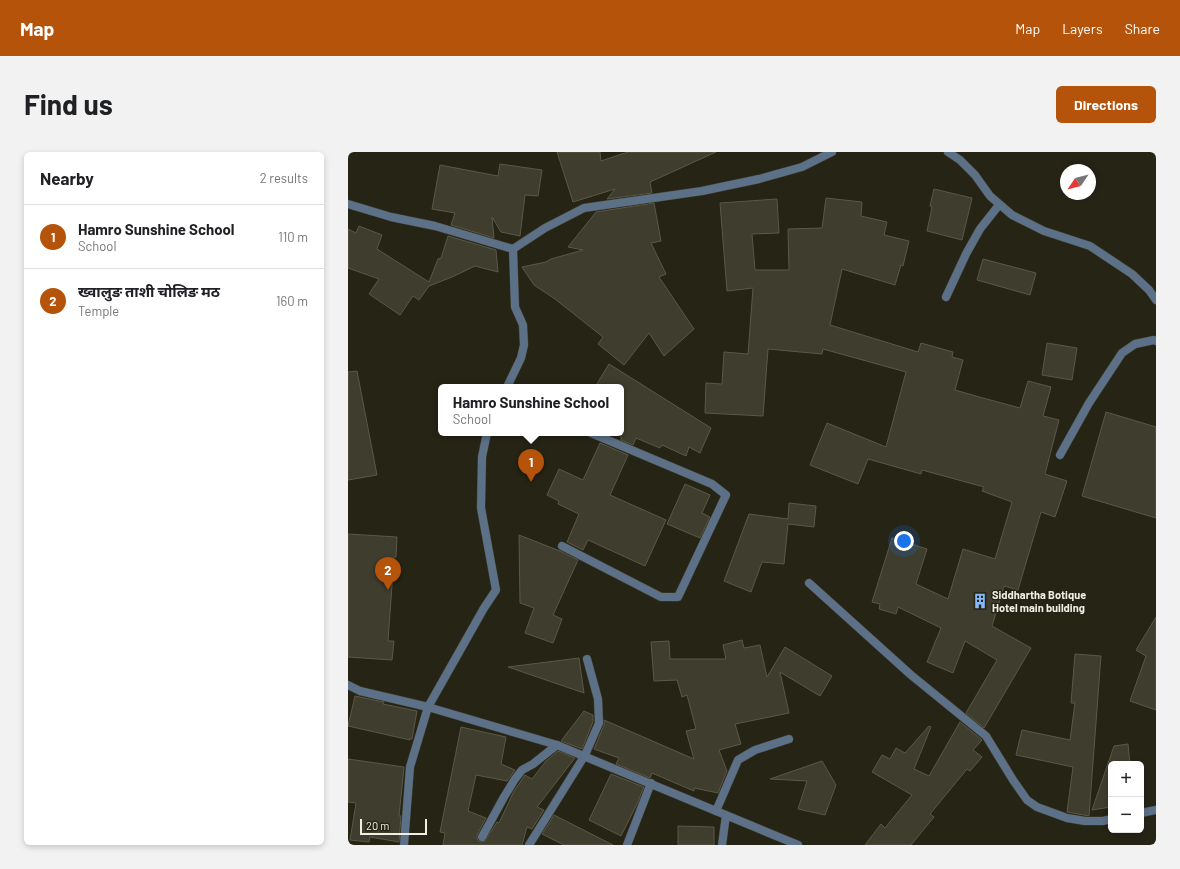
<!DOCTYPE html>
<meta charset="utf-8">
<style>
body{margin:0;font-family:Barlow,"Noto Sans Devanagari",sans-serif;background:#f2f2f2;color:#202124}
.controls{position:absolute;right:12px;bottom:12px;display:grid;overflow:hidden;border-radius:6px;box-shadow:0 2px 6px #0003}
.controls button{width:36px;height:36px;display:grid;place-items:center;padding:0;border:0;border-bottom:1px solid #e0e0e0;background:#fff;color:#202124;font:20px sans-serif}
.compass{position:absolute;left:712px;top:12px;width:36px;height:36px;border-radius:50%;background:#fff;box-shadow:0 2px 6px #0003;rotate:235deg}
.scale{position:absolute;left:12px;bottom:10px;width:67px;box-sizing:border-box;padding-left:4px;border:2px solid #f0efe5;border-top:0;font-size:11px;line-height:14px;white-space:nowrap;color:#f0efe5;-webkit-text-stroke:3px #262415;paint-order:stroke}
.you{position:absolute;left:556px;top:389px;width:14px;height:14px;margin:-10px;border:3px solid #fff;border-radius:50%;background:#1a73e8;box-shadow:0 0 0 6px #1a73e833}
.badge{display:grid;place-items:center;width:26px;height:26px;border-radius:50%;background:#b45309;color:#fff;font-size:13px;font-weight:700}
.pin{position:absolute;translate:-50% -33px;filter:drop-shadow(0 1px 2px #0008)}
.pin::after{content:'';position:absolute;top:21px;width:14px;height:12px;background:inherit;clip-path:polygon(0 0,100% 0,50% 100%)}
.popup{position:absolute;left:90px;top:232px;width:186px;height:52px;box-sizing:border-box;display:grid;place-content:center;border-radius:6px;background:#fff;filter:drop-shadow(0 1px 3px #0005);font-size:13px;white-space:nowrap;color:#757577}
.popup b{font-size:15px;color:#202124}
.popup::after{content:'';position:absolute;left:50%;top:100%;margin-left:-8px;border:8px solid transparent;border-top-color:#fff}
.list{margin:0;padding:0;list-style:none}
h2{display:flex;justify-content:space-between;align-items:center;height:52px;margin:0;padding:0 16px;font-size:17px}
h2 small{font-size:13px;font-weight:400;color:#757577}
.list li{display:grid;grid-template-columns:26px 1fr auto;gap:12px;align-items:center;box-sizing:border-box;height:64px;padding:0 16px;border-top:1px solid #e0e0e0}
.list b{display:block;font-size:15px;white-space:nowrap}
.list p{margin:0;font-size:13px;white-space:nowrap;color:#757577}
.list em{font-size:13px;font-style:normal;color:#757577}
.map{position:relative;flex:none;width:808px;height:693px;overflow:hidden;border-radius:6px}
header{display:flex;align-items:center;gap:24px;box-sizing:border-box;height:56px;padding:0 20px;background:#b45309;color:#fff}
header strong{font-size:19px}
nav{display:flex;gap:22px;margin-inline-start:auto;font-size:14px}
.intro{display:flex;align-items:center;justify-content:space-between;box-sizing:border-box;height:96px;padding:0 24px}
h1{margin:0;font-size:28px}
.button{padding:10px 18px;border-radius:6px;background:#b45309;color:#fff;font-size:14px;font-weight:700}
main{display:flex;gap:24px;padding:0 24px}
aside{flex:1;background:#fff;border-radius:6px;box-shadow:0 2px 6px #0003}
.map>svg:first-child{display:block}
.building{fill:#3f3d2e;stroke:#5b5848}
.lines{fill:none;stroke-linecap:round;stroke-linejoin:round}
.lane-casing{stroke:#424032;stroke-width:9}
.street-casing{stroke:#424032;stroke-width:9}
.lane{stroke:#5c7088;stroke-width:8}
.street{stroke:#5c7088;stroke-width:8}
.labels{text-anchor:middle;stroke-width:3;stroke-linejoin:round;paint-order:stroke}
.poi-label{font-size:11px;font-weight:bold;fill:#f0efe5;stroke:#262415;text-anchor:start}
</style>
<header>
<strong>Map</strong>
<nav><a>Map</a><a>Layers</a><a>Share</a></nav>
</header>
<div class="intro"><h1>Find us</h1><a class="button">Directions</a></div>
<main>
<aside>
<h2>Nearby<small>2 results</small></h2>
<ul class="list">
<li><span class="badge">1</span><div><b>Hamro Sunshine School</b><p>School</p></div><em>110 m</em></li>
<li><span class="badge">2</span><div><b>ख्वालुङ ताशी चोलिङ मठ</b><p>Temple</p></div><em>160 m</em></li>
</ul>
</aside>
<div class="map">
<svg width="808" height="693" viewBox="0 0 808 693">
<rect width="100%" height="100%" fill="#262415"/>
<path class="building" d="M209 0H252L253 9 280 0H368L302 30 304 41 259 47 267 37 225 50Z
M152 12 194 18 190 44 177 43 172 84 153 80 144 65 146 86 103 73 107 61 84 57 92 13 150 24Z
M586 37 624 46 614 88 579 79 584 55 582 54Z
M478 46 514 50 513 64 539 70 536 83 561 89 555 114 553 113 547 133 494 117 482 173 570 200 573 191 605 200 604 205 615 208 607 238 635 246 672 256 680 229 703 235 695 264 711 268 697 322 719 329 707 365 693 360 670 438 656 434 644 474 683 496 636 576 618 561 649 508 617 489 605 521 579 510 593 476 550 455 548 462 531 457 532 452 524 450 544 386 579 397 568 432 600 447 615 397 647 407 664 350 634 339 636 335 574 318 573 322 520 307 510 332 462 313 479 271 538 295 558 220 475 197 474 202 420 197 415 264 357 261 358 231 374 232 376 200 400 202 405 136 379 139 372 51 429 47 431 81 404 82 407 118H441L440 77 474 76Z
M306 51 313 89 303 91 318 122 311 125 346 177 316 204 301 181 276 213 250 192 255 185 207 147 186 133 174 115 198 110 203 107 235 98 220 95 248 60Z
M11 74 34 83 29 97 81 130 90 107 93 106 100 84 148 98 150 120 127 114 104 125 81 134 71 148 65 144 52 163 21 142 31 127 0 116V77L8 81Z
M635 107 688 121 682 143 629 128Z
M699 191 729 196 724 228 694 223Z
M261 212 363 276 352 301 341 295 338 304 314 293 312 296 288 286 285 293 273 288V235H247Z
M9 219 29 323 0 328V220Z
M758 260 808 275V366L734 344Z
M252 291 280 303 262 343 318 368 297 414 240 388 235 398 219 390 231 362 210 352 211 349 199 343 211 317 235 328Z
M337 332 362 343 354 361 362 365 352 386 319 372Z
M441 351 468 354 466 375 440 372 436 412 414 410 403 440 376 429 401 362 440 367Z
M0 382 49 385 48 405H46L40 489H46L44 508 0 505Z
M171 383 212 399 230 408 205 463 214 467 205 491 177 481 186 456 172 451Z
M808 465V558L782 549 798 504 788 498Z
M394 488 396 496 412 493 419 525 437 495 484 524 472 544 432 520 441 561 387 572 393 592 371 598 379 619 370 641 346 636V639L304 621 302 626 268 612 271 606 246 597 256 573V568L346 607 338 579 348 577 339 543 334 545 329 528 306 529 303 490 321 489 322 507H378L375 493Z
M727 502 753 504 741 664 719 660 725 615 668 603 674 578 722 588 727 551H723Z
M231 506 236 541 160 515Z
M7 544 36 550 35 552 69 559 64 587 62 586V588L0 574Z
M236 559 245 563V570L234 597 213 589Z
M612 570 634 588 625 598 634 605 622 619 619 617 582 662 586 665 563 693H517L533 672 537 676 564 643 524 620 534 603 542 607 548 596 557 601 581 574 583 575 566 617 581 624Z
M113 575 158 585 153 612 167 618 159 629 128 623 120 659 138 666 129 683V687L132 690 137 689 149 670 151 671 166 639 177 623 184 627 198 609 210 599 227 606 189 655 196 658 184 677 179 675 174 693H95L97 681 92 680Z
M780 592 782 612H763V655L744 658 766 594Z
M0 607 56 615 51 664H53L51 690 22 685 21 690 2 688 8 651 0 650Z
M474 609 488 633 477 663 450 657 459 629 422 627Z
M263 622 296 635 290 650 273 684 241 668Z
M206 663 265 693H216L194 682Z
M330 674 366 675V693H330Z"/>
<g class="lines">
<g class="lane-casing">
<path id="lane" d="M598 145 618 102 632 77 651 53
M712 303 741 251 774 201 787 192 806 188 808 189
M214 394 313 445H330L378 343 364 332 243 281
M237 603 251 571 250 547 239 507
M368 659 390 608 407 598 441 587
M134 685 156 645 167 627 174 618 185 612 209 593
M279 693 303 631"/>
</g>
<g class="street-casing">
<path id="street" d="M600 0 612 8 627 23 642 44 664 63 696 79 742 94 784 122 801 138 808 148
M0 52 43 65 87 74 165 97 167 155 175 173 176 193 173 206 159 235
M165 97 197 76 236 56 354 39 411 27 454 15 484 0
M461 431 563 523 638 584 665 628 679 648 689 655 719 666 737 669H755L763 667
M0 533 12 539 80 555 209 593 450 693
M793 661 808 658
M56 693 62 615 80 555 136 456 148 438 133 356 134 305 139 281
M181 693 237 603
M374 693 378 663"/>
</g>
<use href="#lane" class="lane"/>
<use href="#street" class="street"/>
</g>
<defs>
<g id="building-bare" transform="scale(1.2)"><path d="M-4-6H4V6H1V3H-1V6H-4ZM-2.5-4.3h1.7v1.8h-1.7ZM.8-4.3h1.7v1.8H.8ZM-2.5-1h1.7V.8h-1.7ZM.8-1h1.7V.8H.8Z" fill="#86bbfb" stroke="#262415" stroke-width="2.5" paint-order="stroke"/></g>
</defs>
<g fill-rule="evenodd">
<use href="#building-bare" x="632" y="449"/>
</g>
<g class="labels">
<g class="poi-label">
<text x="644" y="447">Siddhartha Botique<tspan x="644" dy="13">Hotel main building</tspan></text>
</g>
</g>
</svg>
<div class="controls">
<button>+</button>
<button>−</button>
</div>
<svg class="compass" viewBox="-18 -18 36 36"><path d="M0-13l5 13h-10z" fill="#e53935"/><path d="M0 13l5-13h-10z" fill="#757577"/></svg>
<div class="scale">20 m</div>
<div class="you"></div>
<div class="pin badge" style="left:183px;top:330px">1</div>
<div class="popup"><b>Hamro Sunshine School</b>School</div>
<div class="pin badge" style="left:40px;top:438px">2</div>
</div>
</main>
